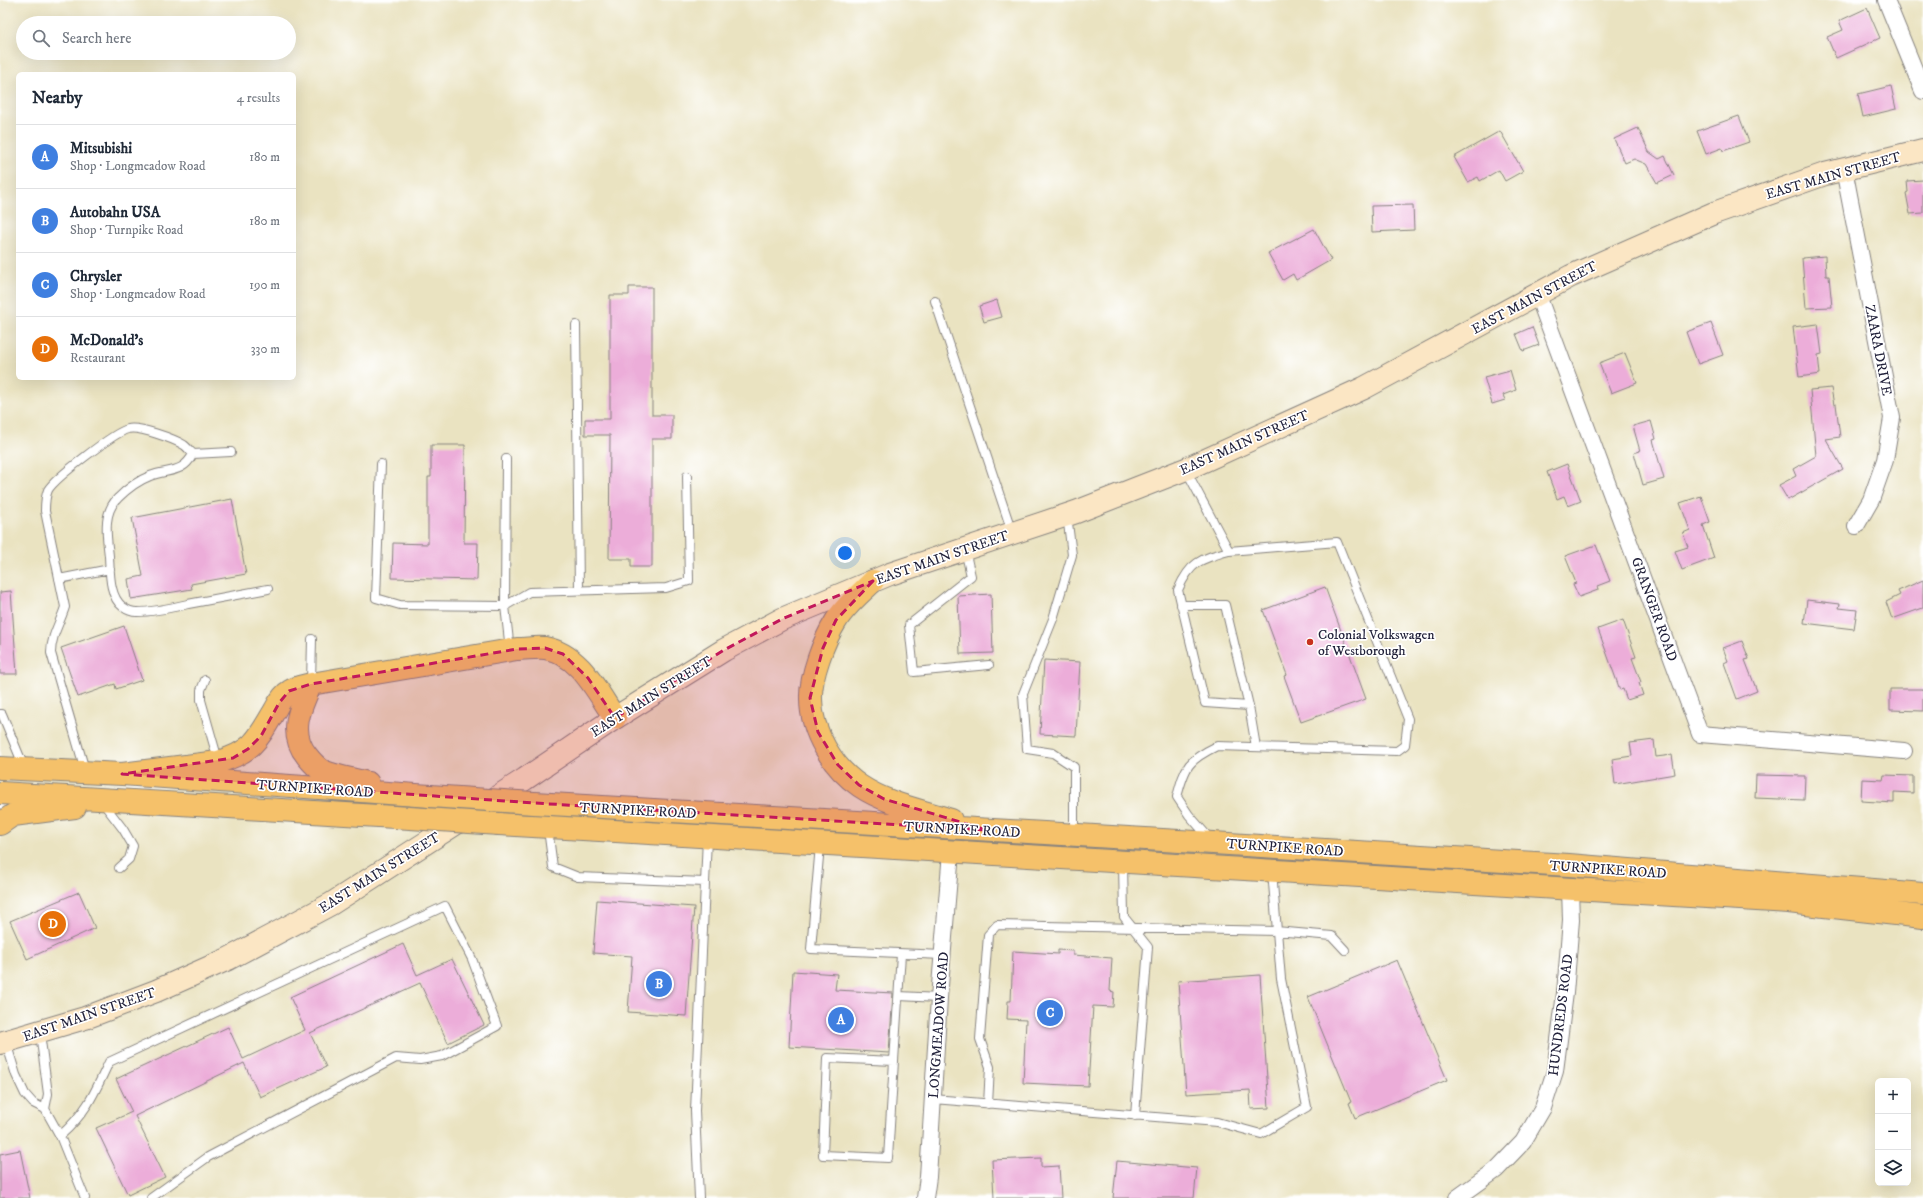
<!DOCTYPE html>
<meta charset="utf-8">
<style>
body{margin:0;font-family:"IM FELL DW Pica",serif;background:#f6f6f7;color:#1f2937}
.controls{position:absolute;right:12px;bottom:12px;display:grid;overflow:hidden;border-radius:6px;box-shadow:0 4px 16px #0002}
.controls button{width:36px;height:36px;display:grid;place-items:center;padding:0;border:0;border-bottom:1px solid #e0e1e3;background:#fff;color:#1f2937;font:20px sans-serif}
.you{position:absolute;left:845px;top:553px;width:14px;height:14px;margin:-10px;border:3px solid #fff;border-radius:50%;background:#1a73e8;box-shadow:0 0 0 6px #1a73e833}
.badge{display:grid;place-items:center;width:26px;height:26px;border-radius:50%;background:#c8321e;color:#fff;font-size:13px;font-weight:700}
.pin{position:absolute;translate:-50% -50%;border:2px solid #fff;box-shadow:0 1px 4px #0006}
.list{margin:0;padding:0;list-style:none}
h2{display:flex;justify-content:space-between;align-items:center;height:52px;margin:0;padding:0 16px;font-size:17px}
h2 small{font-size:13px;font-weight:400;color:#747a83}
.list li{display:grid;grid-template-columns:26px 1fr auto;gap:12px;align-items:center;box-sizing:border-box;height:64px;padding:0 16px;border-top:1px solid #e0e1e3}
.list b{display:block;font-size:15px;white-space:nowrap}
.list p{margin:0;font-size:13px;white-space:nowrap;color:#747a83}
.list em{font-size:13px;font-style:normal;color:#747a83}
.icon{flex:none;width:22px;height:22px;fill:none;stroke:currentColor;stroke-width:2;stroke-linecap:round;stroke-linejoin:round}
.map{position:relative;flex:none;width:1923px;height:1198px;overflow:hidden}
.search{position:absolute;background:#fff;box-shadow:0 4px 16px #0002;left:16px;top:16px;width:280px;height:44px;display:flex;align-items:center;gap:10px;box-sizing:border-box;padding:0 14px;border-radius:22px;color:#747a83;font-size:15px}
.panel{position:absolute;background:#fff;box-shadow:0 4px 16px #0002;left:16px;top:72px;width:280px;height:308px;border-radius:6px}
.map>svg:first-child{display:block}
.building{fill:#ecadd9}
.lines{fill:none;stroke-linecap:round;stroke-linejoin:round}
.service-casing{stroke:#86827e;stroke-width:10}
.minor-casing{stroke:#86827e;stroke-width:18}
.secondary-casing{stroke:#86827e;stroke-width:24}
.trunk-casing{stroke:#86827e;stroke-width:24}
.service{stroke:#fff;stroke-width:8}
.minor{stroke:#fff;stroke-width:16}
.secondary{stroke:#fbe6c4;stroke-width:22}
.trunk{stroke:#f5c16b;stroke-width:22}
.trunk-bridge-casing{stroke:#86827e;stroke-width:24;stroke-linecap:butt}
.trunk-bridge{stroke:#f5c16b;stroke-width:22}
.marked{fill:#c2185b;fill-opacity:0.2;stroke:#c2185b;stroke-width:3;stroke-dasharray:8 5;stroke-linejoin:round}
.poi-dot{fill:#c8321e;stroke:#fff;stroke-width:1.5}
.labels{text-anchor:middle;stroke-width:3.5;stroke-linejoin:round;paint-order:stroke}
.street-label{font-size:14px;fill:#22223b;stroke:#fff}
.poi-label{font-size:14px;fill:#22223b;stroke:#fff;text-anchor:start}
</style>
<div class="map">
<svg width="1923" height="1198" viewBox="0 0 1923 1198">
<rect width="100%" height="100%" fill="#fff"/>
<filter id="ink" filterUnits="userSpaceOnUse"><feTurbulence type="fractalNoise" baseFrequency=".025" numOctaves="2"/><feDisplacementMap in="SourceGraphic" scale="8" xChannelSelector="R" yChannelSelector="G"/><feConvolveMatrix kernelMatrix="1 2 1 2 8 2 1 2 1" color-interpolation-filters="sRGB"/></filter>
<filter id="wash" filterUnits="userSpaceOnUse"><feTurbulence type="fractalNoise" baseFrequency=".012" numOctaves="4" result="noise"/><feDisplacementMap in="SourceGraphic" scale="16" xChannelSelector="R" yChannelSelector="G"/><feGaussianBlur stdDeviation="0.9" result="paint"/><feColorMatrix in="noise" values="0 0 0 0 0 0 0 0 0 0 0 0 0 0 0 0 0 1.4 0 .05"/><feComposite in="paint" operator="in"/></filter>
<g filter="url(#wash)">
<rect width="100%" height="100%" fill="#eae3c1"/>
<g id="blocks">
<path class="building" d="M1867 8 1880 38 1836 58 1827 37 1843 30 1839 21Z
M1891 86 1896 109 1863 117 1858 94Z
M1739 116 1749 142 1723 151 1722 148 1706 154 1697 131Z
M1638 128 1649 152 1659 159 1665 156 1674 175 1657 183 1646 164 1634 159 1625 163 1614 139Z
M1500 131 1523 171 1505 181 1499 170 1480 181 1478 177 1468 182 1454 157Z
M1923 180V213L1910 214 1906 193 1908 192 1907 181Z
M1413 205 1414 230 1372 232 1371 206Z
M1314 229 1331 260 1296 280 1293 274 1283 280 1268 253Z
M1825 256 1826 276H1829L1832 307 1806 308 1802 258Z
M629 287H652V415H672V439H652V567H631V559H609L610 435H585V419H610V295H629Z
M997 300 1002 317 984 322 979 306Z
M1711 323 1723 355 1698 364 1686 332Z
M1818 324 1822 354 1818 355 1820 374 1799 377 1793 327Z
M1532 327 1539 345 1523 351 1516 334Z
M1625 353 1637 383 1611 393 1599 363Z
M1510 370 1516 390 1503 395 1505 400 1492 404 1484 377Z
M1831 388 1834 405 1836 404 1840 437 1826 439 1843 469 1788 500 1779 485 1796 476 1793 469 1816 456 1810 390Z
M1651 421 1656 439 1653 440 1664 479 1643 485 1634 453 1640 451 1633 426Z
M431 445H465L464 543H478L477 580 392 578 393 543 428 544V477H431Z
M1567 464 1581 501 1568 506 1564 496 1557 499 1547 472Z
M1701 496 1710 522 1703 525 1714 558 1682 570 1675 551 1688 547 1683 533 1690 530 1680 503Z
M232 499 246 574 191 584 192 589 131 599 128 579 143 576 132 518Z
M1596 545 1610 581 1597 586 1598 590 1579 597 1573 584 1576 583 1565 556Z
M1923 580V608L1892 619 1886 602 1900 595 1898 591Z
M1325 587 1366 699 1301 722 1284 676 1287 675 1263 610Z
M11 591 17 674H0V592Z
M991 594 993 653 960 654 958 596Z
M1807 600 1840 604 1839 608 1857 610 1854 629 1804 623Z
M1623 620 1636 657 1632 658 1641 682 1639 683 1643 695 1627 700 1623 689 1620 690 1598 629Z
M124 626 142 680 116 689 115 684 78 697 61 648Z
M1742 641 1749 659 1745 660 1757 691 1737 699 1724 663 1728 661 1723 648Z
M1044 660 1080 662 1076 736 1040 734Z
M1890 689H1923V711L1890 710Z
M1654 740 1656 757 1672 755 1675 774 1615 784 1612 759 1632 756 1630 743Z
M1756 775 1805 776 1804 800 1755 798Z
M1884 775 1913 776V793L1894 792V803L1861 801 1862 779 1883 780Z
M79 892 95 928 27 959 10 921Z
M597 900 694 907 686 1016 628 1012 632 956 593 953Z
M403 944 417 975 452 959 484 1025 448 1043 420 983 310 1033 326 1067 260 1097 244 1063 135 1116 165 1177 128 1195 96 1128 132 1112 116 1079 228 1027 243 1059 305 1030 290 997Z
M1058 950 1073 951V955L1112 958 1110 991 1114 992 1113 1007 1093 1006 1088 1086 1023 1083 1026 1020 1007 1019 1008 1001H1011L1013 951 1058 954Z
M1397 960 1447 1080 1355 1118 1349 1103 1351 1102 1308 997Z
M793 971 837 974 835 990 893 993 889 1053 789 1047Z
M1260 975 1269 1108 1251 1109 1250 1090 1186 1094 1178 981Z
M20 1150 30 1198H0V1154Z
M1041 1158V1167L1059 1166 1061 1198H994L992 1160Z
M1117 1161 1197 1168 1194 1198H1113Z"/>
</g>
</g>
<g filter="url(#ink)">
<use href="#blocks" fill-opacity="0" stroke="#86827e" stroke-width="1"/>
<g class="lines">
<g class="service-casing">
<path id="service" d="M935 301 1012 532
M576 325 579 590
M193 454C183 474 168 469 150 476 137 481 127 489 118 498 102 513 107 537 109 556 110 572 109 597 123 607 127 610 132 612 137 612 154 612 171 608 188 604 215 599 241 594 268 589
M506 459 505 606 529 592 666 588 689 581 687 476
M381 464 376 598 400 605 505 606 510 650
M1186 470 1229 551 1337 542 1408 719 1405 745 1397 751 1217 746C1188 760 1185 766 1177 797L1189 815 1210 839
M1067 515 1072 555 1053 619 1023 694 1027 749 1053 753 1074 767V833
M965 550 971 576 909 625 914 672 989 665
M1229 551C1200 559 1190 562 1178 590L1205 703 1249 706 1256 747
M59 579 110 569
M1181 605H1225L1249 706
M205 680 201 690V700L218 760
M311 683 312 639
M0 714H2L24 767
M85 770 51 653C51 636 60 623 65 607L45 511C45 504 45 497 48 490 55 478 115 432 128 429 139 426 174 439 184 445 187 447 190 451 193 454L231 452
M103 803 123 829 133 846 129 859 119 868
M548 829 553 867 578 877 705 882
M820 845 811 949 942 955
M1123 863 1124 917 1148 947 1135 1116
M899 996 939 998
M40 1033 48 1094 45 1109
M6 1042 16 1075 25 1094 33 1103 45 1109 60 1136
M894 1061 888 1158 823 1155 827 1058 894 1061 901 954
M933 1099 1217 1122 1261 1134 1307 1107 1281 979 1272 871
M988 1104 990 1067 980 1039 988 935 997 925 1276 931 1332 936 1345 950
M85 1198 60 1136C87 1112 94 1094 109 1062L445 906 472 959 497 1026 442 1056 420 1060 396 1058 208 1157 151 1198
M699 1198 695 1111 707 838"/>
</g>
<g class="minor-casing">
<path id="minor" d="M1886 0 1923 91
M1844 169 1892 418 1885 460 1871 500 1856 526
M1537 293 1700 734 1904 751
M925 1198 928 1177 939 998 951 852
M1457 1198 1496 1170 1523 1142 1543 1108 1555 1071 1565 993 1571 920 1570 889"/>
</g>
<g class="secondary-casing">
<path id="secondary" d="M0 1043 85 1018 156 991 228 959 331 904 525 779 615 718 724 650 782 619 890 574 1076 512 1186 469 1364 388 1571 276 1714 213 1825 174 1923 150"/>
</g>
<g class="trunk-casing">
<path id="trunk" d="M873 581C860 594 845 606 836 621 824 640 810 677 811 699 811 732 833 768 860 786 887 804 920 810 951 820
M311 684C300 708 288 733 307 756 311 761 317 768 323 771 337 777 354 779 368 783
M0 768 122 774 430 796
M122 774 218 762C253 752 258 739 275 710 278 704 284 694 290 691 296 687 304 686 311 684L517 649C526 649 536 647 545 648 580 654 597 692 615 718
M0 793 395 817
M534 803 1213 843 1569 865 1923 894
M0 824 13 815 75 807
M499 824 1788 902 1923 917"/>
</g>
<use href="#service" class="service"/>
<use href="#minor" class="minor"/>
<use href="#secondary" class="secondary"/>
<use href="#trunk" class="trunk"/>
<g class="trunk-bridge-casing">
<path id="trunk-bridge" d="M430 796 534 803
M395 817 499 824"/>
</g>
<use href="#trunk-bridge" class="trunk-bridge"/>
</g>
</g>
<path class="marked" d="M873 581 836 620 823 648 810 698 818 732 838 765 859 785 884 799 987 830 534 803 122 774 233 758 248 749 261 736 279 703 289 691 311 684 517 649 545 648 563 654 588 678 615 718 724 650 782 619Z"/>
<circle class="poi-dot" cx="1310" cy="642" r="4"/>
<g class="labels">
<g class="street-label">
<text transform="translate(1833 175) rotate(-16)" y="5">EAST MAIN STREET</text>
<text transform="translate(1534 297) rotate(-28)" y="5">EAST MAIN STREET</text>
<text transform="translate(1879 350) rotate(79)" y="5">ZAARA DRIVE</text>
<text transform="translate(1244 442) rotate(-24)" y="5">EAST MAIN STREET</text>
<text transform="translate(942 557) rotate(-19)" y="5">EAST MAIN STREET</text>
<text transform="translate(1655 609) rotate(70)" y="5">GRANGER ROAD</text>
<text transform="translate(651 696) rotate(-32)" y="5">EAST MAIN STREET</text>
<text transform="translate(315 788) rotate(4)" y="5">TURNPIKE ROAD</text>
<text transform="translate(638 810) rotate(3)" y="5">TURNPIKE ROAD</text>
<text transform="translate(962 829) rotate(3)" y="5">TURNPIKE ROAD</text>
<text transform="translate(1285 847) rotate(4)" y="5">TURNPIKE ROAD</text>
<text transform="translate(1608 869) rotate(4)" y="5">TURNPIKE ROAD</text>
<text transform="translate(379 872) rotate(-32)" y="5">EAST MAIN STREET</text>
<text transform="translate(89 1014) rotate(-19)" y="5">EAST MAIN STREET</text>
<text transform="translate(1560 1015) rotate(-83)" y="5">HUNDREDS ROAD</text>
<text transform="translate(938 1025) rotate(-86)" y="5">LONGMEADOW ROAD</text>
</g>
<g class="poi-label">
<text x="1318" y="639">Colonial Volkswagen<tspan x="1318" dy="16">of Westborough</tspan></text>
</g>
</g>
</svg>
<div class="controls">
<button>+</button>
<button>−</button>
<button><svg class="icon" aria-label="layers" viewBox="0 0 24 24"><path d="M12 4l9 5-9 5-9-5zM3 14l9 5 9-5"/></svg></button>
</div>
<div class="you"></div>
<div class="pin badge" style="left:841px;top:1020px;background:#3f7fe0">A</div>
<div class="pin badge" style="left:659px;top:984px;background:#3f7fe0">B</div>
<div class="pin badge" style="left:1050px;top:1013px;background:#3f7fe0">C</div>
<div class="pin badge" style="left:53px;top:924px;background:#e8710a">D</div>
<div class="search"><svg class="icon" aria-label="search" viewBox="0 0 24 24"><circle cx="10" cy="10" r="6"/><path d="M15 15l6 6"/></svg>Search here</div>
<section class="panel">
<h2>Nearby<small>4 results</small></h2>
<ul class="list">
<li><span class="badge" style="background:#3f7fe0">A</span><div><b>Mitsubishi</b><p>Shop · Longmeadow Road</p></div><em>180 m</em></li>
<li><span class="badge" style="background:#3f7fe0">B</span><div><b>Autobahn USA</b><p>Shop · Turnpike Road</p></div><em>180 m</em></li>
<li><span class="badge" style="background:#3f7fe0">C</span><div><b>Chrysler</b><p>Shop · Longmeadow Road</p></div><em>190 m</em></li>
<li><span class="badge" style="background:#e8710a">D</span><div><b>McDonald's</b><p>Restaurant</p></div><em>330 m</em></li>
</ul>
</section>
</div>
